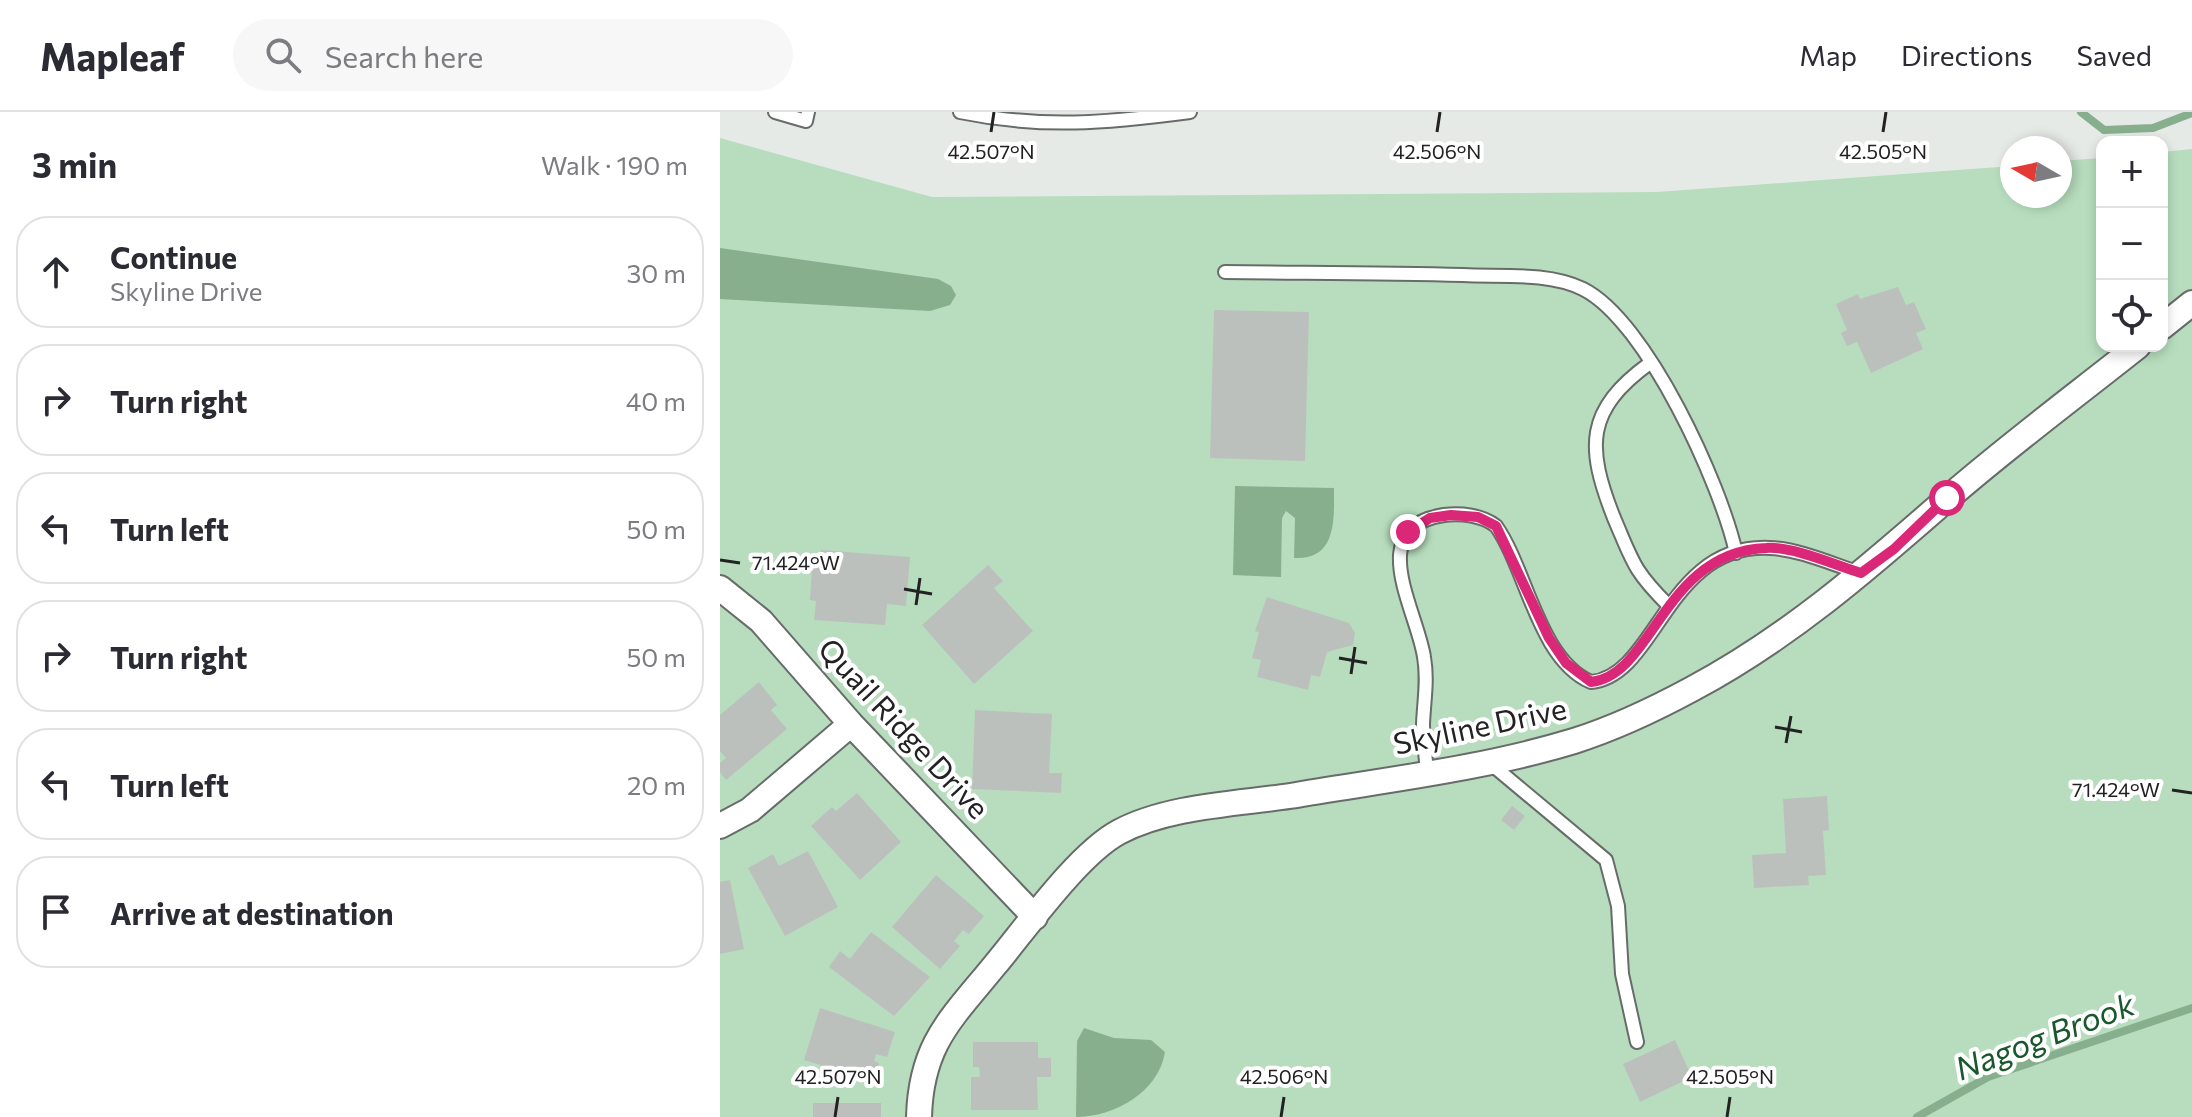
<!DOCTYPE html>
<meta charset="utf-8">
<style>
body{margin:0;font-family:Commissioner,sans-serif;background:#f7f7f7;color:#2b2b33}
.controls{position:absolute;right:24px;top:24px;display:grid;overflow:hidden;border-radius:16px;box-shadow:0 4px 12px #0003}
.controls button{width:72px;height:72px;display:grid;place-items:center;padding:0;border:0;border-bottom:2px solid #e1e1e2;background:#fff;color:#2b2b33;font:40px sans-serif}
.compass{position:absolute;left:1280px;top:24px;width:72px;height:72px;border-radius:50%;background:#fff;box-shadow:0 4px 12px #0003;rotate:279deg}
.stop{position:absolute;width:24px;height:24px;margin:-18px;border:6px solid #db2777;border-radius:50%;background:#fff}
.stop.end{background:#db2777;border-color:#fff;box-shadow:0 2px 8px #0008}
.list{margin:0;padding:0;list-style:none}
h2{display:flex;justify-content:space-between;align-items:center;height:104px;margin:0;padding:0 32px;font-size:34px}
h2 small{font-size:26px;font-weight:400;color:#7c7c81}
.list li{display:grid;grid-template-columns:52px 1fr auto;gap:24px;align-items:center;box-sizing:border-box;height:112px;margin:0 16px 16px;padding:0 16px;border:2px solid #e1e1e2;border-radius:32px}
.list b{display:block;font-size:30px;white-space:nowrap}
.list p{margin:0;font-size:26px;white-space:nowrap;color:#7c7c81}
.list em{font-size:26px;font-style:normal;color:#7c7c81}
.icon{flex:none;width:44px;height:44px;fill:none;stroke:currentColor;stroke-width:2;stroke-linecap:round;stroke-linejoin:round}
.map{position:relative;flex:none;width:1472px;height:1005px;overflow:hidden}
header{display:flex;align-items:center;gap:48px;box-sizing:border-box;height:112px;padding:0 40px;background:#fff;border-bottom:2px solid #e1e1e2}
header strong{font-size:38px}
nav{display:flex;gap:44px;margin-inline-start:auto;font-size:28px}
.search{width:560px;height:72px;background:#f7f7f7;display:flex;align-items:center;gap:20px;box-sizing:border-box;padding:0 28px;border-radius:44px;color:#7c7c81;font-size:30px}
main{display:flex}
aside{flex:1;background:#fff}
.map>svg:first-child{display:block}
.green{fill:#b7ddbe}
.water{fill:#87af8e}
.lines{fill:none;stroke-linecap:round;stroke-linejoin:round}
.stream{stroke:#87af8e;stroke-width:8}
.building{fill:#bcc0bd}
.lane-casing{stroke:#686c69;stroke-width:16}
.street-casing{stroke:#686c69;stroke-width:28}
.lane{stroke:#fff;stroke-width:12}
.street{stroke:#fff;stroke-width:24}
.route{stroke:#db2777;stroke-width:10}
.ticks{fill:none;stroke:#212221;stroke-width:3}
.labels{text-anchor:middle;stroke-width:8;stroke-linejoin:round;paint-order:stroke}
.street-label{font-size:30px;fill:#212221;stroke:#fff}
.water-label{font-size:32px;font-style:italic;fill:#19572c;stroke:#fff}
.ticks-label{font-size:20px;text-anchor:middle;fill:#212221;stroke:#fff;stroke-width:8;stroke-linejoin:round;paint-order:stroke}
</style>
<header>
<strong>Mapleaf</strong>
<div class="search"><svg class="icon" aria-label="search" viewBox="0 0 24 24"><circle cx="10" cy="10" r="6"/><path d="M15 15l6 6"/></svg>Search here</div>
<nav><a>Map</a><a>Directions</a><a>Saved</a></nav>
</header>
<main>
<aside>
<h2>3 min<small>Walk · 190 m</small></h2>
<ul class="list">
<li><svg class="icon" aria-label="ahead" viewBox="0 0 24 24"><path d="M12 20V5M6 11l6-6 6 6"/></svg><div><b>Continue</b><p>Skyline Drive</p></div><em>30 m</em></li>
<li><svg class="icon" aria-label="right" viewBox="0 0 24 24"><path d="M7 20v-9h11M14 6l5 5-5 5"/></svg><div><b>Turn right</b></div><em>40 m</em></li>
<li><svg class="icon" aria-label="left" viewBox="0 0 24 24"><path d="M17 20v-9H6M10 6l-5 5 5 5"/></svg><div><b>Turn left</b></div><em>50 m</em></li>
<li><svg class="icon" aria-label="right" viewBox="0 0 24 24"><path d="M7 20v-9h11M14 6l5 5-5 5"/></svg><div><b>Turn right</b></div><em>50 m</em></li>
<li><svg class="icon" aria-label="left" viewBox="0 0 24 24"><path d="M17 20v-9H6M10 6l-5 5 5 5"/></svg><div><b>Turn left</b></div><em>20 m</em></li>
<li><svg class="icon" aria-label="arrive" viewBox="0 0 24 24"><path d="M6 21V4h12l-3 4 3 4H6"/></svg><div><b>Arrive at destination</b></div></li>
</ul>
</aside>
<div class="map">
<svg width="1472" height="1005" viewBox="0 0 1472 1005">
<rect width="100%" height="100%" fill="#e6eae6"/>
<path class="green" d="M0 26 212 85 937 80 1292 54V84H1340V49L1382 46V234H1442V40L1472 37V1005H0Z"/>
<path class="water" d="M0 136 218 167 231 174 236 183 230 193 210 199 0 187Z
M515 374 614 376C614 408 617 448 574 446L575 406 566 399 562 406 561 465 513 463Z
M364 916 394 926 431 928 445 940C439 980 394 1005 356 1005L357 929Z"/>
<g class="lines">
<path class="stream" d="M1361 0 1384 18 1433 16 1472 1
M1197 1005 1268 965 1472 896"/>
</g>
<path class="building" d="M1178 175 1186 193 1194 190 1206 217 1196 221 1203 237 1151 261 1137 230 1127 234 1121 221 1127 218 1116 192 1138 182 1140 187Z
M494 198 589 200 585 349 490 346Z
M101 438 190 445 186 494 167 492 165 513 94 508 96 489 90 488 92 455 100 456Z
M268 453 283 469 274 476 313 519 254 572 202 513Z
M547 485 629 511 635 521 633 533 607 540 600 565 591 563 588 578 537 565 541 548 532 546 539 520 535 519Z
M39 570 57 593 51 598 67 617 6 668 0 660V651L6 646 0 639V603Z
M255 598 332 602 329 661H342L341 681 252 677Z
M137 681 181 730 140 768 91 714 112 695 116 699Z
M1107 684 1109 718 1103 719 1106 763 1088 764 1089 773 1034 776 1032 743 1066 741 1063 687Z
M792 694 805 704 794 718 781 708Z
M88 739 118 795 65 824 28 756 53 742 59 754Z
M216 763 264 804 249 822 243 818 234 829 240 834 220 857 172 815Z
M10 768 24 837 0 842V770Z
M151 820 210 865 174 904 109 855 120 839 130 847Z
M100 896 175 920 167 945 156 942 154 949 159 951 153 969 84 948Z
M955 928 972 965 920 990 903 952Z
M253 930H318V946H331V965H317L318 998H251V965H260L259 955H253Z
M93 991H161V1005H93Z"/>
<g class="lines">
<g class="lane-casing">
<path id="lane" d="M55 0 86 9 88 0
M240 0C322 17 387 11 470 0
M505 160C584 161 664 161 743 163 781 165 828 160 863 177 927 209 1001 373 1016 441
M930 251C865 298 866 335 894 406 913 450 913 458 948 493
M771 652 886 748 898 794 902 862 917 930
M707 661C706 645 703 628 703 612 704 589 708 568 704 545 697 498 643 415 724 403 741 401 762 403 776 414 807 458 818 547 871 570 937 564 946 431 1050 436 1079 437 1112 452 1140 461"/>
</g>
<g class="street-casing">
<path id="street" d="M1442 215 1472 191
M0 476 41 509 131 612 315 805
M0 714 30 698 131 612
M199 1005C201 932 231 907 275 853 306 816 358 742 399 720 448 694 516 692 570 684 664 668 762 657 854 629 895 616 935 597 972 577 1068 526 1147 457 1228 386 1289 333 1355 284 1418 234"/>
</g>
<use href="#lane" class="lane"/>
<use href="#street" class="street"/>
</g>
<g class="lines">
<path class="route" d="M688 420 710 406 731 403 758 405 776 414 829 526 846 551 871 570C933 564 943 440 1046 436 1072 434 1115 453 1141 461L1174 437 1227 386"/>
</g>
<path class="ticks" d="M271 20 274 0M717 20 720 0M1163 20 1166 0M0 448 20 451M184 477 212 482M196 493 200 466M619 546 647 551M631 562 635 535M1055 615 1082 620M1066 631 1071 604M1452 678 1472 681M115 1005 118 985M561 1005 564 985M1007 1005 1010 985"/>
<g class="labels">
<g class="street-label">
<text transform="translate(760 615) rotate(-12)" y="10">Skyline Drive</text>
<text transform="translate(183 617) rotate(47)" y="10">Quail Ridge Drive</text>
</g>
<g class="water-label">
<text transform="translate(1325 925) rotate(-21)" y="11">Nagog Brook</text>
</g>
</g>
<g class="ticks-label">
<text x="271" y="47">42.507°N</text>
<text x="717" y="47">42.506°N</text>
<text x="1163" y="47">42.505°N</text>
<text x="76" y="458">71.424°W</text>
<text x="1396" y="685">71.424°W</text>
<text x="118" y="972">42.507°N</text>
<text x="564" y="972">42.506°N</text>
<text x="1010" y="972">42.505°N</text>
</g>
</svg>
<div class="controls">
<button>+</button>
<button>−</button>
<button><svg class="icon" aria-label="locate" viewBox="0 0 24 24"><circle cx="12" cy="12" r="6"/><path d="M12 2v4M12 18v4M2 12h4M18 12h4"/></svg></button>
</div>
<svg class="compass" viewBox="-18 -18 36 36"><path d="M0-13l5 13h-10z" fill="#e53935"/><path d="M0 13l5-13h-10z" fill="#7c7c81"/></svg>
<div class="stop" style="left:1227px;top:386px"></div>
<div class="stop end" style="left:688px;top:420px"></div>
</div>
</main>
